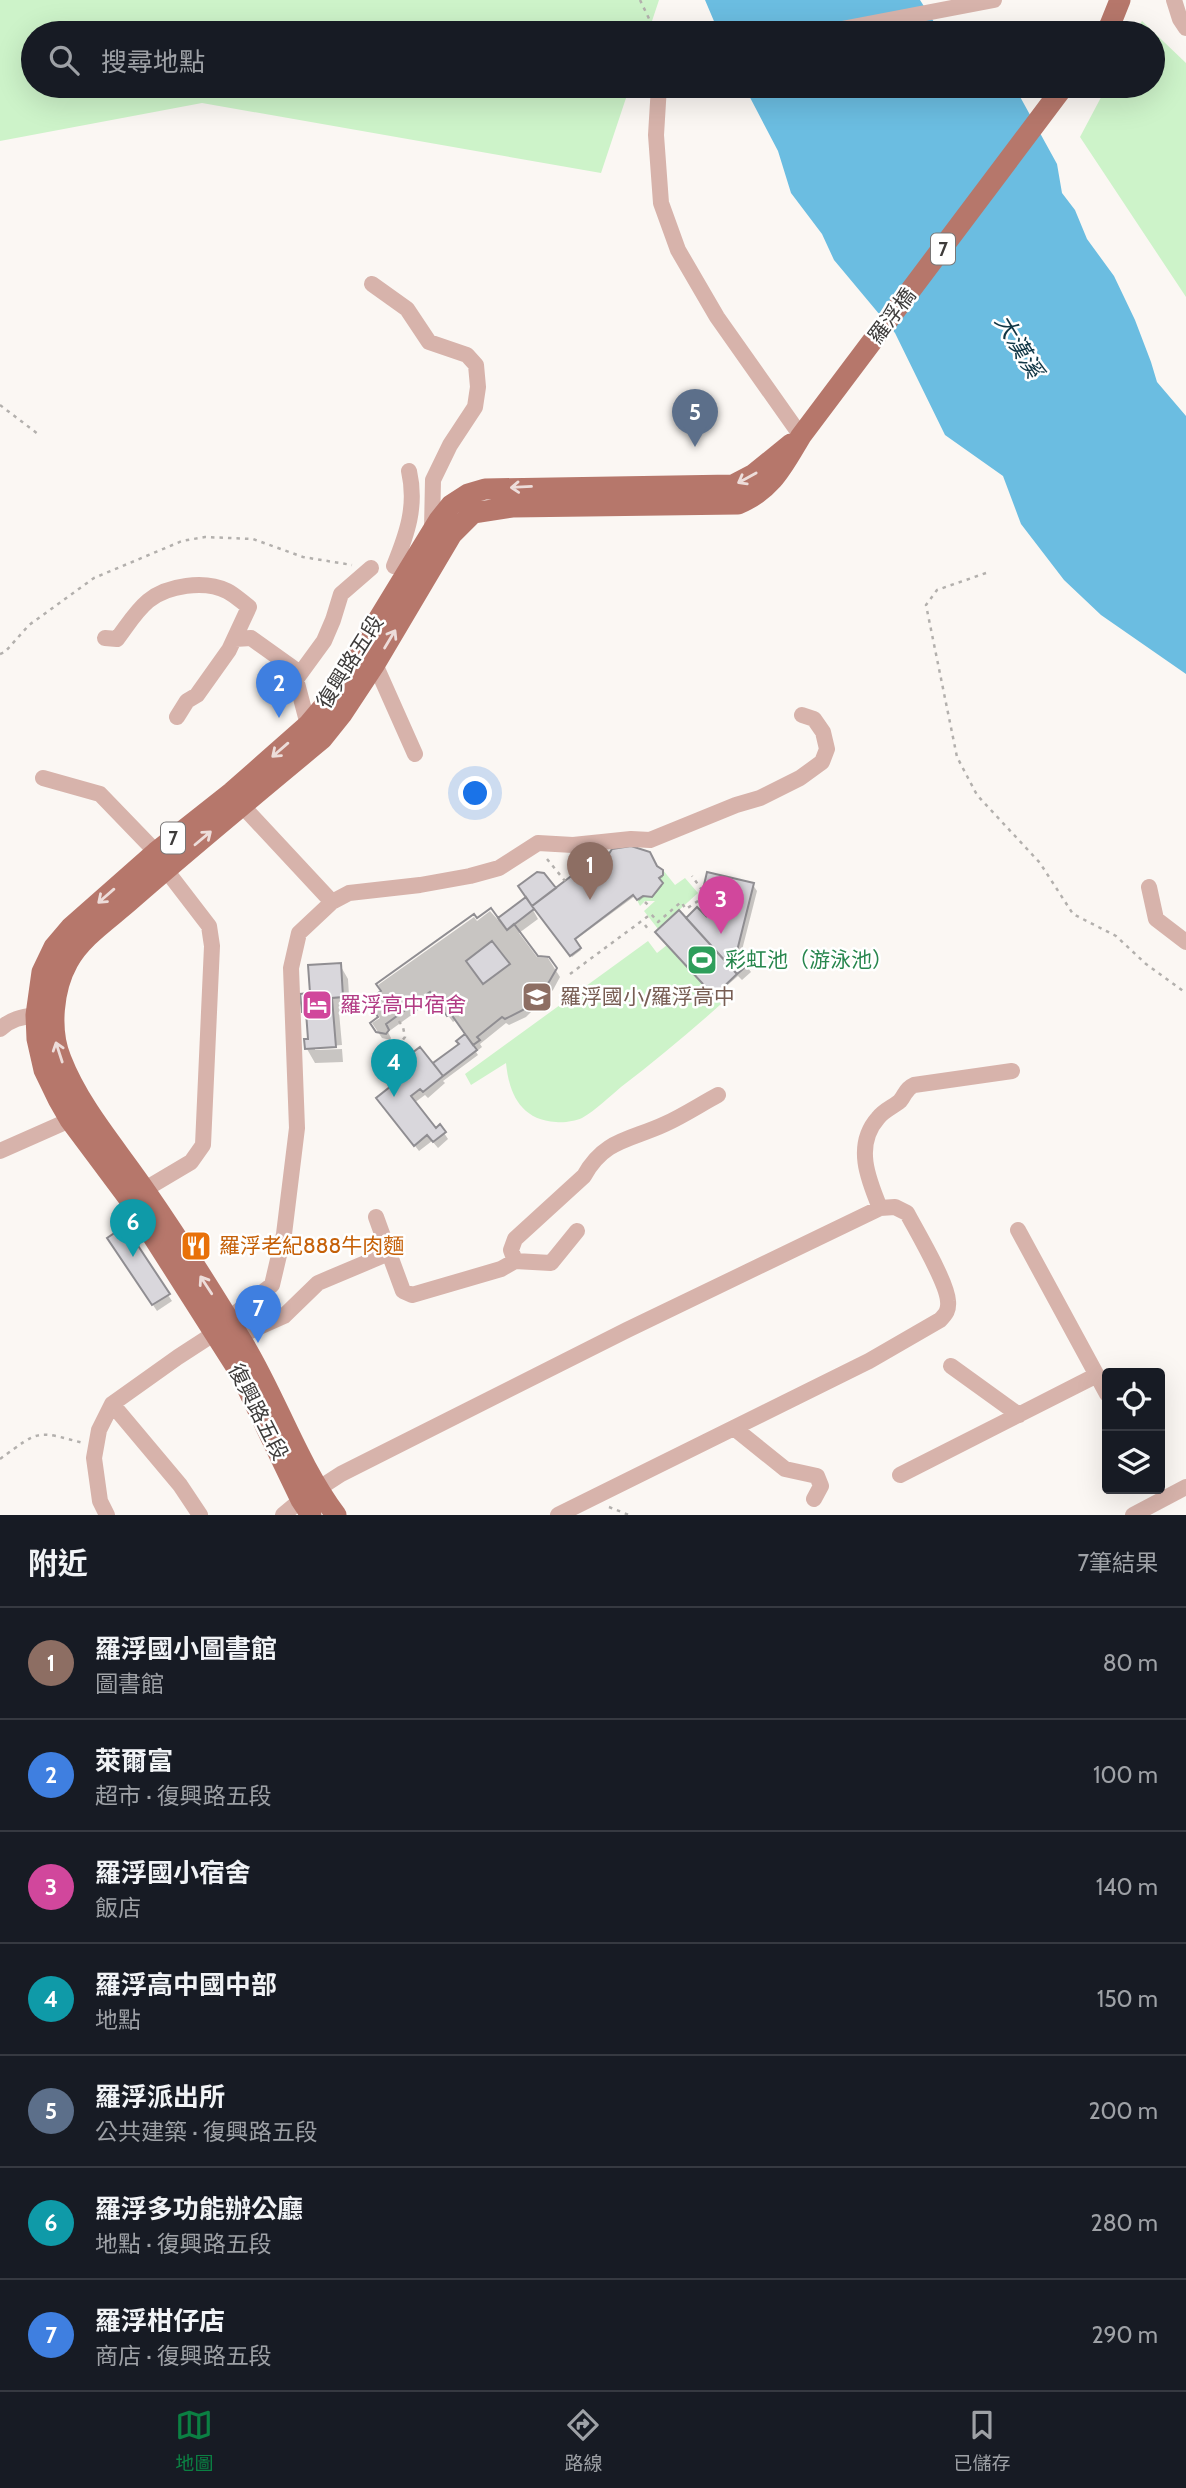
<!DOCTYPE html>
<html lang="zh-TW">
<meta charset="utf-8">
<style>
body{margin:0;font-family:Cabin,"Noto Sans TC",sans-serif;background:#242831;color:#f1f3f6}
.controls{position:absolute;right:21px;bottom:21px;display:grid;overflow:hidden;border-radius:7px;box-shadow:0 7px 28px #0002}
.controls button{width:63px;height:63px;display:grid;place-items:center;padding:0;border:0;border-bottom:2px solid #363941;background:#171b24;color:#f1f3f6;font:35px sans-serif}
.you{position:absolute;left:476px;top:794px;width:24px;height:24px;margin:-18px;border:5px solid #fff;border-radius:50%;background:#1a73e8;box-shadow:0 0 0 10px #1a73e833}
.badge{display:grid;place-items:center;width:46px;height:46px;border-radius:50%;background:#0b8043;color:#fff;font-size:23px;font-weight:700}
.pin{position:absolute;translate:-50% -58px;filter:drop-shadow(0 2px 4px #0008)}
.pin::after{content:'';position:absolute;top:37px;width:24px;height:21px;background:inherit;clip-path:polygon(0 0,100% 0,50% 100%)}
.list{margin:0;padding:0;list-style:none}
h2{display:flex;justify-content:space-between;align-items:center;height:91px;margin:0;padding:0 28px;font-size:30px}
h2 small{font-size:23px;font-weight:400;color:#9ea1a6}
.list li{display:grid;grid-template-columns:46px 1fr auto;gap:21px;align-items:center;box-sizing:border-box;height:112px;padding:0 28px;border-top:2px solid #363941}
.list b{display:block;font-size:26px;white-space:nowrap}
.list p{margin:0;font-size:23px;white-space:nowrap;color:#9ea1a6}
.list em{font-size:23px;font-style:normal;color:#9ea1a6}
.icon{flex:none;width:38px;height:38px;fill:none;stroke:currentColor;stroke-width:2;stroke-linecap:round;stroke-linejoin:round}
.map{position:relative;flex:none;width:1186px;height:1515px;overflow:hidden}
.search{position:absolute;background:#171b24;box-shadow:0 7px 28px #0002;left:21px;right:21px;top:21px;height:77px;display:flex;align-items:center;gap:18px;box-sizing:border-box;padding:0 24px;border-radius:38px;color:#9ea1a6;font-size:26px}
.sheet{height:875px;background:#171b24}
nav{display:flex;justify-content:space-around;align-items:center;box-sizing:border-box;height:98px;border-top:2px solid #363941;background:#171b24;font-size:19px;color:#9ea1a6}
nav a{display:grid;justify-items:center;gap:4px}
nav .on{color:#0b8043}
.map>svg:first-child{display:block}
.green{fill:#cdf3c9}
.water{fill:#6bbde1}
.shadow{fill:#0003}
.building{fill:#d9d7dc;stroke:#908e92;stroke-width:2;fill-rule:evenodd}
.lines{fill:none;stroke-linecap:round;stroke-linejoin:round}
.path{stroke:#b3b0ad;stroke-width:2.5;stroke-dasharray:3.5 5;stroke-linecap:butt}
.minor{stroke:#d7b3ab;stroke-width:16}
.major{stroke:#b6776b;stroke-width:21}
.oneway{stroke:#edddda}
.labels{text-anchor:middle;stroke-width:5;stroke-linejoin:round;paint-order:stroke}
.shield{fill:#fff;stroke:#787676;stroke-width:2}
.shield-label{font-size:19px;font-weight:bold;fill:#3e3c3b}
.street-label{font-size:21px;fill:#3e3c3b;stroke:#fff}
.leisure-label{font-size:21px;fill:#27864d;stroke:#fff;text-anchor:start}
.education-label{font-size:21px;fill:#785e54;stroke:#fff;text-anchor:start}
.hotel-label{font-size:21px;fill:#b23c85;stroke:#fff;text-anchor:start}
.food-label{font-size:21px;fill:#c56008;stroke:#fff;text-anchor:start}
.water-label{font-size:23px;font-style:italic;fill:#103645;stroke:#fff}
</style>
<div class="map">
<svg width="1186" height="1515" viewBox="0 0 1186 1515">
<rect width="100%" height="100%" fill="#fbf7f3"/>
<path class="green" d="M0 0H659L648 33H33V86H630L601 173 202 103 0 141Z
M1142 21 1186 63V297L1080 137 1107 86H1153V33H1135Z
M663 870 675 885 685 878 698 893 658 929 644 911 655 901H645L640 906 637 900 643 896H652L659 878 663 875Z
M648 941 657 953 667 945 721 1004C689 1033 655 1061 621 1087 609 1097 596 1110 582 1118 575 1121 564 1123 556 1122 521 1120 509 1094 506 1063L471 1085 465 1074Z"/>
<path class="water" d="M705 0H920L941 33H719Z
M744 86H988L995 91 1018 93 1057 164 1062 193 1075 210 1087 239 1114 276 1135 320 1151 362 1157 382 1186 416V674L1101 615 1064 580 1021 524 1003 476 945 435 895 333 834 260 822 234 791 193 778 151Z"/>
<path class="shadow" d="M630 847 648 854 656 867 663 873V877L658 880 662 886 653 897H644L639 901 635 896 574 941 581 950 572 957 531 902 529 903 538 919 519 933 537 957 548 958 560 977 553 990 526 1017 509 1025 506 1023 480 1044 482 1047 476 1052 478 1055 443 1081 445 1083 428 1098 425 1095 414 1103 435 1131 440 1127 448 1139 438 1148 432 1141 419 1151 378 1098 392 1087 383 1074 420 1049 439 1073 440 1072 436 1064 461 1045 458 1041 467 1035 456 1020 453 1022 435 998 388 1032 391 1038 390 1040 382 1038 372 1023 380 1018 369 1001 382 992 378 985 474 917 477 921 490 911 498 920 528 898 521 887 538 874H543L556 890 591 863H597L602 868 613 851Z
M706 884 753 885 757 891 740 958 751 972 742 980 738 976 715 996 657 932 686 920H706L714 892 710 891Z
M340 965 348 979 350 1012H339L342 1045 315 1047V1050L342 1049 343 1062 315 1063 307 1049 309 1041 308 1020 303 1012 312 995Z
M113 1245 168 1295 172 1301 157 1311Z"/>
<path class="building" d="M631 846 650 852 657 866 663 870V875L659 878 663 883 652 897 643 896 637 900 633 895 575 939 581 948 570 956 532 906 591 861H598L602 865 612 849Z
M537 872 544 873 556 888 532 906 518 886Z
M707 872 754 883 737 951 749 964 737 974 686 918 697 907 706 916 713 887 704 885Z
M526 897 534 909 507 930 498 918Z
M491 908 507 930 514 924 538 956 549 957 557 968 549 982 523 1010 505 1019 502 1017 477 1037 480 1040 473 1045 451 1014 447 1016 430 992 386 1024 389 1030 386 1034 376 1032 370 1023 378 1017 367 1001 381 991 376 984 474 914 477 918ZM492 941 510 964 483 984 466 961Z
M491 908 507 930 514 924 538 956 549 957 557 968 549 982 523 1010 505 1019 502 1017 477 1037 480 1040 473 1045 451 1014 447 1016 430 992 386 1024 389 1030 386 1034 376 1032 370 1023 378 1017 367 1001 381 991 376 984 474 914 477 918Z
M679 910 737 974 714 996 655 932Z
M341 963 343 997 332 998 336 1047 305 1049 304 1039H308L306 1012H302L300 994 310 993 308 965Z
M465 1034 477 1050 443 1076 433 1063 459 1044 456 1041Z
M420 1047 443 1076 423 1092 420 1089 411 1096 436 1128 440 1124 446 1132 433 1142 427 1135 414 1146 376 1098 391 1086 381 1073 392 1068Z
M125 1226 170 1294 152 1305 107 1238Z"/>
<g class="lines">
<path class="path" d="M640 0 656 33
M0 405 38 434
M986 573 937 590 926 605 957 757 977 795 1040 863 1073 914 1116 936 1146 964 1186 993
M0 654 5 652 29 625 94 578 182 541 205 537 253 539 303 557 352 565
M547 859 565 881
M645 902 649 906
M645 925 650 932
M570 974 651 914 658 922 681 902 686 909 701 899 704 893 692 876
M394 1067 384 1052 386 1047 401 1042 405 1037 403 1027 396 1017
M0 1459C40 1430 35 1430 83 1443
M609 1507 629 1515"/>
<path class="minor" d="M1174 0 1180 19 1186 28
M821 33 994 0
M659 86 656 135 661 203 678 250 717 317 801 436
M372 284 407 309 429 342 467 355 476 365 478 387 475 407 450 445 433 480 432 529
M394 566C407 534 417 506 409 471
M105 638 117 639C127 626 135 612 148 601 167 585 205 580 227 591 235 595 242 602 249 607L229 650 197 695 187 701 177 717
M235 639 251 638 293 668 308 725 312 730
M375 664 415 754
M297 678 324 641 333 620 341 594 371 568
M43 778 100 794 156 852 166 870 209 926 212 946 203 1145 191 1162 137 1194
M236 799 332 902
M1149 887 1156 919 1186 942
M0 1029C11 1019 21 1017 36 1015
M0 1151 70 1120 72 1110
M880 1208C868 1179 854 1145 878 1118 884 1110 893 1107 900 1101 906 1094 905 1089 914 1085L1012 1071
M376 1217 389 1253
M1018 1230 1107 1394
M515 1261 511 1250 515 1239 584 1176C604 1139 631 1140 665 1124 683 1116 701 1104 718 1095
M228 1335 239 1336 284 1316 318 1283 389 1253 403 1291 412 1295 501 1269 515 1261 551 1263 577 1231
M951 1366 1019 1415
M112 1404 180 1485 200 1515
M734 1428 785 1469 817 1476 821 1486 814 1499
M900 1475 1097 1375
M107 1515 100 1501 94 1458 99 1430 112 1404 178 1357 215 1333 228 1319 272 1285 284 1234 297 1128 291 968 299 933 332 902 349 893 420 885 470 876 499 868 538 843 573 845 631 839 650 840 736 805 760 798 800 778 822 762 827 749 823 732 814 719 802 715
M283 1515 301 1500 341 1474 627 1330 880 1208 895 1207 907 1213C917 1232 947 1282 948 1301 949 1310 946 1314 940 1320L869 1361 558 1515
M1133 1515 1186 1487"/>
<path class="major" d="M1104 33 1110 25 1120 0
M311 1515 301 1500 240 1373 129 1199 70 1120 58 1099 44 1070 37 1039 36 1015 42 972 54 947 71 927 156 852 232 792 308 725 329 700 439 520 451 505 468 494 485 489 733 485 754 474 791 444
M336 1515C297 1463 277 1399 243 1343 212 1292 180 1241 146 1192 117 1149 80 1108 61 1059 49 1030 53 989 68 962 81 937 111 918 132 899 194 845 258 792 322 739L342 714 375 664 452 534 473 513 512 507 738 504C772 490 783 466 801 436L1064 86"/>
</g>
<defs><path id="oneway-shaft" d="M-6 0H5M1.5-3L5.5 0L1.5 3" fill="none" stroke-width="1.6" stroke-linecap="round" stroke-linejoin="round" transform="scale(1.75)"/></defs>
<g class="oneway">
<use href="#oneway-shaft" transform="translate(747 478) rotate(151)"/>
<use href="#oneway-shaft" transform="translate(521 487) rotate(177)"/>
<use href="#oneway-shaft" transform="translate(390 639) rotate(-59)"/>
<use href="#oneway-shaft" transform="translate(280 750) rotate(139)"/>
<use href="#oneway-shaft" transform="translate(203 838) rotate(-40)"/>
<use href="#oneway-shaft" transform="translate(106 896) rotate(139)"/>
<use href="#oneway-shaft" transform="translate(59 1052) rotate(-108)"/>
<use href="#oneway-shaft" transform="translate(206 1285) rotate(-123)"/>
</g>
<defs>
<g id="stadium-square" transform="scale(1.575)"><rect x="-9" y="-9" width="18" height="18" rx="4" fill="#2e9e5b" stroke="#fff"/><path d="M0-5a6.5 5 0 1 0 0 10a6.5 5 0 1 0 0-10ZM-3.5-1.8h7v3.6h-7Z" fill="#fff"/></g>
<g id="school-square" transform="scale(1.575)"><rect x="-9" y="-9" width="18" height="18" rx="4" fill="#8d6e63" stroke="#fff"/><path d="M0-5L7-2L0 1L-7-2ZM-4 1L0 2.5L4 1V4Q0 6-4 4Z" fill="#fff"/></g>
<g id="hotel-square" transform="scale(1.575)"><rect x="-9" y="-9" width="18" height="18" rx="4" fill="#d1479c" stroke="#fff"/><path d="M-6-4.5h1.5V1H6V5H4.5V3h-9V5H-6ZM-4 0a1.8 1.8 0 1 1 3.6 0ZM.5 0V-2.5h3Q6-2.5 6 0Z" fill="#fff"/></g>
<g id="restaurant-square" transform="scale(1.575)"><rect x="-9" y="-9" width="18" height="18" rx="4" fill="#e8710a" stroke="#fff"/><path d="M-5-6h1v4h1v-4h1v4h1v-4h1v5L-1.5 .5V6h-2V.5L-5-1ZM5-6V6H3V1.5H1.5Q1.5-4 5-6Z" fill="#fff"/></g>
</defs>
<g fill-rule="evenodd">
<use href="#stadium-square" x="702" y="960"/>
<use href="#school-square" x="537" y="997"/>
<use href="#hotel-square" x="317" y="1005"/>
<use href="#restaurant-square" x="196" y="1246"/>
</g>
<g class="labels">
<g class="shield">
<rect x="931" y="233.5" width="24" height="31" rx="5"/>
<rect x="161" y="822.5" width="24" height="31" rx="5"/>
</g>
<g class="shield-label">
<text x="943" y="256">7</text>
<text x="173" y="845">7</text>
</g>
<g class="street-label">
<text transform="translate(892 316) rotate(-53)" y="7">羅浮橋</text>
<text transform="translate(350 662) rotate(-58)" y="7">復興路五段</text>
<text transform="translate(258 1412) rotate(63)" y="7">復興路五段</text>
</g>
<g class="leisure-label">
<text x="725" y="967">彩虹池（游泳池）</text>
</g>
<g class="education-label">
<text x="560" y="1004">羅浮國小/羅浮高中</text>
</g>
<g class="hotel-label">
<text x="340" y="1012">羅浮高中宿舍</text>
</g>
<g class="food-label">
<text x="219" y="1253">羅浮老紀888牛肉麵</text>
</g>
<g class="water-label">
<text transform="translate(1019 346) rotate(59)" y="8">大漢溪</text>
</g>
</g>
</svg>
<div class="controls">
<button><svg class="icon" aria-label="locate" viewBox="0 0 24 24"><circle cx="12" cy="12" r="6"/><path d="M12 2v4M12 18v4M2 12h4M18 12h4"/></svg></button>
<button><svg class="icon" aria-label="layers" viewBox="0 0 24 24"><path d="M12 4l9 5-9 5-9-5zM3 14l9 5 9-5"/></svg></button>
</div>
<div class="you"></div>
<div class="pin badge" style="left:590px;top:900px;background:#8d6e63">1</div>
<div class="pin badge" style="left:279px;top:718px;background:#3f7fe0">2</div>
<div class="pin badge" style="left:721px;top:934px;background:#d1479c">3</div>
<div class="pin badge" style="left:394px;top:1097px;background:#0f9aa8">4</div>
<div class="pin badge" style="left:695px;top:447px;background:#5c6f8a">5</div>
<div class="pin badge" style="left:133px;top:1257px;background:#0f9aa8">6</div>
<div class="pin badge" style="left:258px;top:1343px;background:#3f7fe0">7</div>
<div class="search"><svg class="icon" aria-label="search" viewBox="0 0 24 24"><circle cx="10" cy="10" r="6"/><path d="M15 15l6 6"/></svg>搜尋地點</div>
</div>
<section class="sheet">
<h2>附近<small>7筆結果</small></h2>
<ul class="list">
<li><span class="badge" style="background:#8d6e63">1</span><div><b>羅浮國小圖書館</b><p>圖書館</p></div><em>80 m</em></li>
<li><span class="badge" style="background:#3f7fe0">2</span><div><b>萊爾富</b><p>超市 · 復興路五段</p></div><em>100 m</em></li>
<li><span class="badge" style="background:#d1479c">3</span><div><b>羅浮國小宿舍</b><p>飯店</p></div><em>140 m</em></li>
<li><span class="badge" style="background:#0f9aa8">4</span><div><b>羅浮高中國中部</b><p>地點</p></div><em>150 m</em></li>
<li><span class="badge" style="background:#5c6f8a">5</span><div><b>羅浮派出所</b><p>公共建築 · 復興路五段</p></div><em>200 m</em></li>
<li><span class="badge" style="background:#0f9aa8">6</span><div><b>羅浮多功能辦公廳</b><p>地點 · 復興路五段</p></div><em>280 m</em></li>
<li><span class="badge" style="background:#3f7fe0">7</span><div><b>羅浮柑仔店</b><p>商店 · 復興路五段</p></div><em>290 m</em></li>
</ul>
</section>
<nav>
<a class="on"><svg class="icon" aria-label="map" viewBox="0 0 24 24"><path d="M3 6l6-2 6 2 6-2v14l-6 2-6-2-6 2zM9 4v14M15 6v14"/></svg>地圖</a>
<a><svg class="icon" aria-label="directions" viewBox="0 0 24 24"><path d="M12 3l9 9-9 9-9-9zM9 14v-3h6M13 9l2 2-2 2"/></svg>路線</a>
<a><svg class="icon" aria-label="saved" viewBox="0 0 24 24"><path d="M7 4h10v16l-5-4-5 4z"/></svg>已儲存</a>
</nav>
